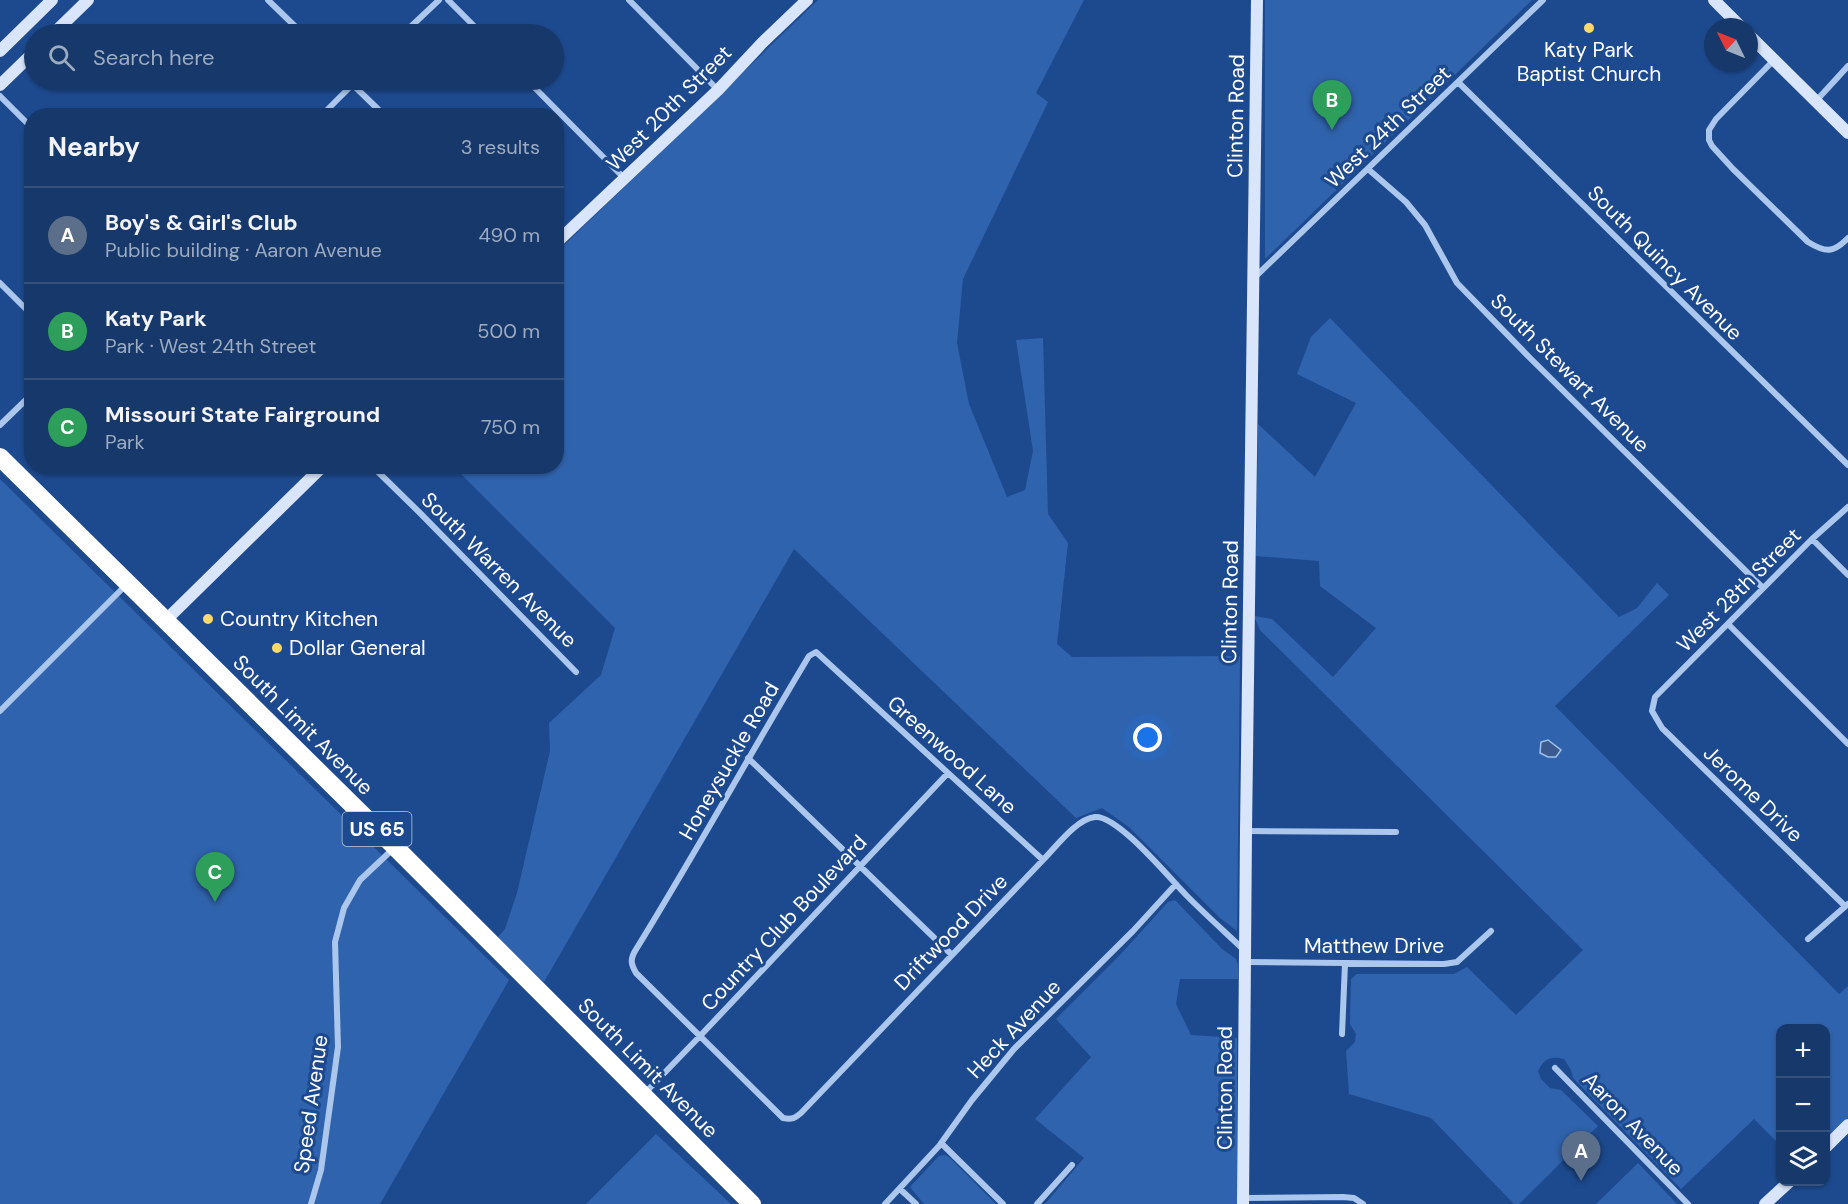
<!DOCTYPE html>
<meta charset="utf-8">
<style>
body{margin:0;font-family:"DM Sans",sans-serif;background:#1f3f71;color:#f1f3f6}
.controls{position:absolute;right:18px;bottom:18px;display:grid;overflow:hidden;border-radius:12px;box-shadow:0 2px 4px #0004}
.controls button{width:54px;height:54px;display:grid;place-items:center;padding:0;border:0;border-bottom:2px solid #35527e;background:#16386b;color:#f1f3f6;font:30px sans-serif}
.compass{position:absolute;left:1704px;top:18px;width:54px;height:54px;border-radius:50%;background:#16386b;box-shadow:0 2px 4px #0004;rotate:313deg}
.you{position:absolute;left:1148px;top:738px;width:21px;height:21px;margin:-15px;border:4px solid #fff;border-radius:50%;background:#1a73e8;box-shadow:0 0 0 9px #1a73e833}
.badge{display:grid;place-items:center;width:39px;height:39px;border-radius:50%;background:#fdd96b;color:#fff;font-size:20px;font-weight:700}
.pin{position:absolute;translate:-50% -50px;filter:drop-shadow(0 2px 3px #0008)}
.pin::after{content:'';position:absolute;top:32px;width:21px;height:18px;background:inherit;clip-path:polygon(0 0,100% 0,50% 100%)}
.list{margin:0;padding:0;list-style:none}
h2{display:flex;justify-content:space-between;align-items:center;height:78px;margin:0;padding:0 24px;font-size:26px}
h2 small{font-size:20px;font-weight:400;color:#9eacc1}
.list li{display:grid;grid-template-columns:39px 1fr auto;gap:18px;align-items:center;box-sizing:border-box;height:96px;padding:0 24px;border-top:2px solid #35527e}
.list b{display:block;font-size:22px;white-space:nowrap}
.list p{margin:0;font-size:20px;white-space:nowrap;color:#9eacc1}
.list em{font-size:20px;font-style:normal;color:#9eacc1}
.icon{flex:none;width:33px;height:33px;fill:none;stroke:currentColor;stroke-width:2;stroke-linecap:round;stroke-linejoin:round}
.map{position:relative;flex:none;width:1848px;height:1204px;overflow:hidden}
.search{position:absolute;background:#16386b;box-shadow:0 2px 4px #0004;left:24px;top:24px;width:540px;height:66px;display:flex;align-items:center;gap:15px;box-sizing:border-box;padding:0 21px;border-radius:33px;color:#9eacc1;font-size:22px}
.panel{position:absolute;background:#16386b;box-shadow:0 2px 4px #0004;left:24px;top:108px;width:540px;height:366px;border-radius:24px}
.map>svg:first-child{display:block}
.green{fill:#3063ad}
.water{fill:#3b5b8e;stroke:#9fc1ef;stroke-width:1.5}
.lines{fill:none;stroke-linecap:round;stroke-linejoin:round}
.street{stroke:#acc7ed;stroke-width:6}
.secondary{stroke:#d9e5fa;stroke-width:12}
.highway{stroke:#fff;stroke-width:18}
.poi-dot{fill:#fdd96b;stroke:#1d4a8f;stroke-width:2}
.labels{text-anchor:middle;stroke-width:6;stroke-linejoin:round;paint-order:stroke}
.shield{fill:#1d4a8f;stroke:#bbc9dd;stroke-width:1.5}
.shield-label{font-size:20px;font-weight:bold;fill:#fff}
.poi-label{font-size:21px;fill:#fff;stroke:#1d4a8f;text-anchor:start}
.street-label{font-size:21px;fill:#fff;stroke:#1d4a8f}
</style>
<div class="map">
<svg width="1848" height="1204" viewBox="0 0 1848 1204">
<rect width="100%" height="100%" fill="#1d4a8f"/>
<path class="green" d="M818 0H1084L1036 93 1048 102 963 279 957 343 969 404 1007 497 1025 490 1033 451 1016 340 1043 338 1048 514 1068 543 1057 644 1072 657 1240 656 1237 931 1220 918 1129 827 1102 808 1076 818 794 549 544 982 497 938 505 929 517 893 550 751 549 723 601 675 615 628 454 467 556 466 557 252Z
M1265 0H1532L1265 259Z
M1330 318 1619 617 1637 608 1657 583 1669 595 1555 706 1839 994 1848 986V1118L1826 1139V1028H1780V1145L1754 1119 1681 1189 1573 1078 1571 1070 1564 1059C1550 1056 1545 1058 1538 1071L1541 1079 1550 1088 1561 1090 1598 1126 1519 1204H1514L1431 1118 1349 1094 1346 1051 1355 1042 1356 1034 1350 1024 1351 979 1357 974H1454L1467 967 1516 1015 1583 950 1260 630 1254 616 1272 619 1333 677 1376 628 1320 586 1319 561 1256 556 1258 424 1315 477 1356 403 1297 374 1311 337Z
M0 479 509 980 380 1204H0Z
M1175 900 1222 949 1236 959 1238 965V979H1180L1176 1004 1191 1035 1237 1038V1204H1045L1084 1158 1035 1119 1091 1057 1056 1019 1119 956 1168 902Z
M656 1134 731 1204H586Z
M945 1155 949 1157 996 1204H924L910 1187 939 1156Z
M1638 1163 1677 1204H1596Z"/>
<path class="water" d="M1548 740 1561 750 1556 757H1548L1540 753 1541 742Z"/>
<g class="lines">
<path class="street" d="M268 0 303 34
M448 0 482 34
M629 0 718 90
M403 34 439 0
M1774 60 1716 119 1709 130V140L1712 146 1733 169 1808 242C1826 253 1833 253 1848 238
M348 80 385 116
M527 80 625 179
M1459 83 1848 465
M0 96 32 128
M1816 101 1848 66
M321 116 357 80
M1368 169 1406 202 1425 225 1457 283 1530 358 1763 588
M1254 278 1543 0
M0 283 32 315
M0 425 32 394
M372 466 420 513 576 672
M1812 539 1848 575
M1728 624 1848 744
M0 711 127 584
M748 758 952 955
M1246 831 1396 832
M1043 860 816 652 809 656C750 754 695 854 635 951 630 960 631 964 636 973L783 1118C792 1120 795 1118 801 1113L1043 860C1056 847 1076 819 1095 817 1118 815 1170 879 1187 896 1206 915 1225 932 1244 950
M1845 906 1662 728 1652 711 1655 697 1812 539 1848 507
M1808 939 1848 904
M1245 962 1444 964 1457 962 1491 931
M1342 1034 1345 964
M1555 1068 1688 1204
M645 1093 701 1035 948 773
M941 1143 1003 1204
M900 1189 916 1204
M1243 1198 1343 1197 1354 1198 1363 1204
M311 1204 321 1170 338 1047 335 942 344 908 360 880 393 849
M885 1204 939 1146 972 1100 1014 1049 1133 931 1176 884
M1037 1204 1072 1165"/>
<path class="secondary" d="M1714 0 1741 27
M53 34 88 0
M1749 35 1848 133
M0 51 52 0
M0 85 34 52
M556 243 718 90 762 43 807 0
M166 620 323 466
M1826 1147 1848 1125
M1243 1204 1246 831 1257 0
M1765 1204 1789 1182"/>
<path class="highway" d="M0 457 395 847 752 1204"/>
</g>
<g class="poi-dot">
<circle cx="1589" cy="28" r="6"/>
<circle cx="208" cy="619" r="6"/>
<circle cx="277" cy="648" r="6"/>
</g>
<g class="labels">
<rect class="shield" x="342.5" y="812" width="69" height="34" rx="4.5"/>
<g class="shield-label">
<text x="377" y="836">US 65</text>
</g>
<g class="poi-label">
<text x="1589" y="57" text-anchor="middle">Katy Park<tspan x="1589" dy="24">Baptist Church</tspan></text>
<text x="220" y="626">Country Kitchen</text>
<text x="289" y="655">Dollar General</text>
</g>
<g class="street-label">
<text transform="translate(669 108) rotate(-45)" y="7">West 20th Street</text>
<text transform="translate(1236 116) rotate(-89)" y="7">Clinton Road</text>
<text transform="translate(1388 127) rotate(-44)" y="7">West 24th Street</text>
<text transform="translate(1665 263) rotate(45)" y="7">South Quincy Avenue</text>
<text transform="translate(1570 373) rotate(45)" y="7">South Stewart Avenue</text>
<text transform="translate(499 570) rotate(45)" y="7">South Warren Avenue</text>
<text transform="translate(1739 590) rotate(-45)" y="7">West 28th Street</text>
<text transform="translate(1230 602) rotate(-89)" y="7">Clinton Road</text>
<text transform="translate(303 725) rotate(45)" y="7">South Limit Avenue</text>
<text transform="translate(952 755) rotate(42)" y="7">Greenwood Lane</text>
<text transform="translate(729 761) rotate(-60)" y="7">Honeysuckle Road</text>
<text transform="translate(1753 794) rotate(44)" y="7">Jerome Drive</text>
<text transform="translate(784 923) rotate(-47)" y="7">Country Club Boulevard</text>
<text transform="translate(951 932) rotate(-46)" y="7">Driftwood Drive</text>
<text x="1374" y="953">Matthew Drive</text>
<text transform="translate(1014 1029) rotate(-47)" y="7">Heck Avenue</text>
<text transform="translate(648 1068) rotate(45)" y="7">South Limit Avenue</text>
<text transform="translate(1225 1088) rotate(-90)" y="7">Clinton Road</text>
<text transform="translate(311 1104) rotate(-82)" y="7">Speed Avenue</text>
<text transform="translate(1633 1124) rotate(46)" y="7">Aaron Avenue</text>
</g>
</g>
</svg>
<div class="controls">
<button>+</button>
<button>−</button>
<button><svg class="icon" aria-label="layers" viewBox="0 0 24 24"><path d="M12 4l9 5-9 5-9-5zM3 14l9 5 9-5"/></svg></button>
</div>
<svg class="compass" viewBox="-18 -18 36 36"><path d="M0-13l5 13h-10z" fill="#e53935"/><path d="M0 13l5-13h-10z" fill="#9eacc1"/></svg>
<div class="you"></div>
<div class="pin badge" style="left:1581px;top:1181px;background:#5c6f8a">A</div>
<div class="pin badge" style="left:1332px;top:130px;background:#2e9e5b">B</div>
<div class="pin badge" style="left:215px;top:902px;background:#2e9e5b">C</div>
<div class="search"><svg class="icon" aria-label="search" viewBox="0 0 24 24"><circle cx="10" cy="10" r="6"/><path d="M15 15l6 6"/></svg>Search here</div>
<section class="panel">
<h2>Nearby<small>3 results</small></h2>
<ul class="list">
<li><span class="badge" style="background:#5c6f8a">A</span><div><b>Boy's &amp; Girl's Club</b><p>Public building · Aaron Avenue</p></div><em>490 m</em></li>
<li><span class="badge" style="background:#2e9e5b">B</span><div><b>Katy Park</b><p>Park · West 24th Street</p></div><em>500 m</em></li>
<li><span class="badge" style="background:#2e9e5b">C</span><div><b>Missouri State Fairground</b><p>Park</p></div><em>750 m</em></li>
</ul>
</section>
</div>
